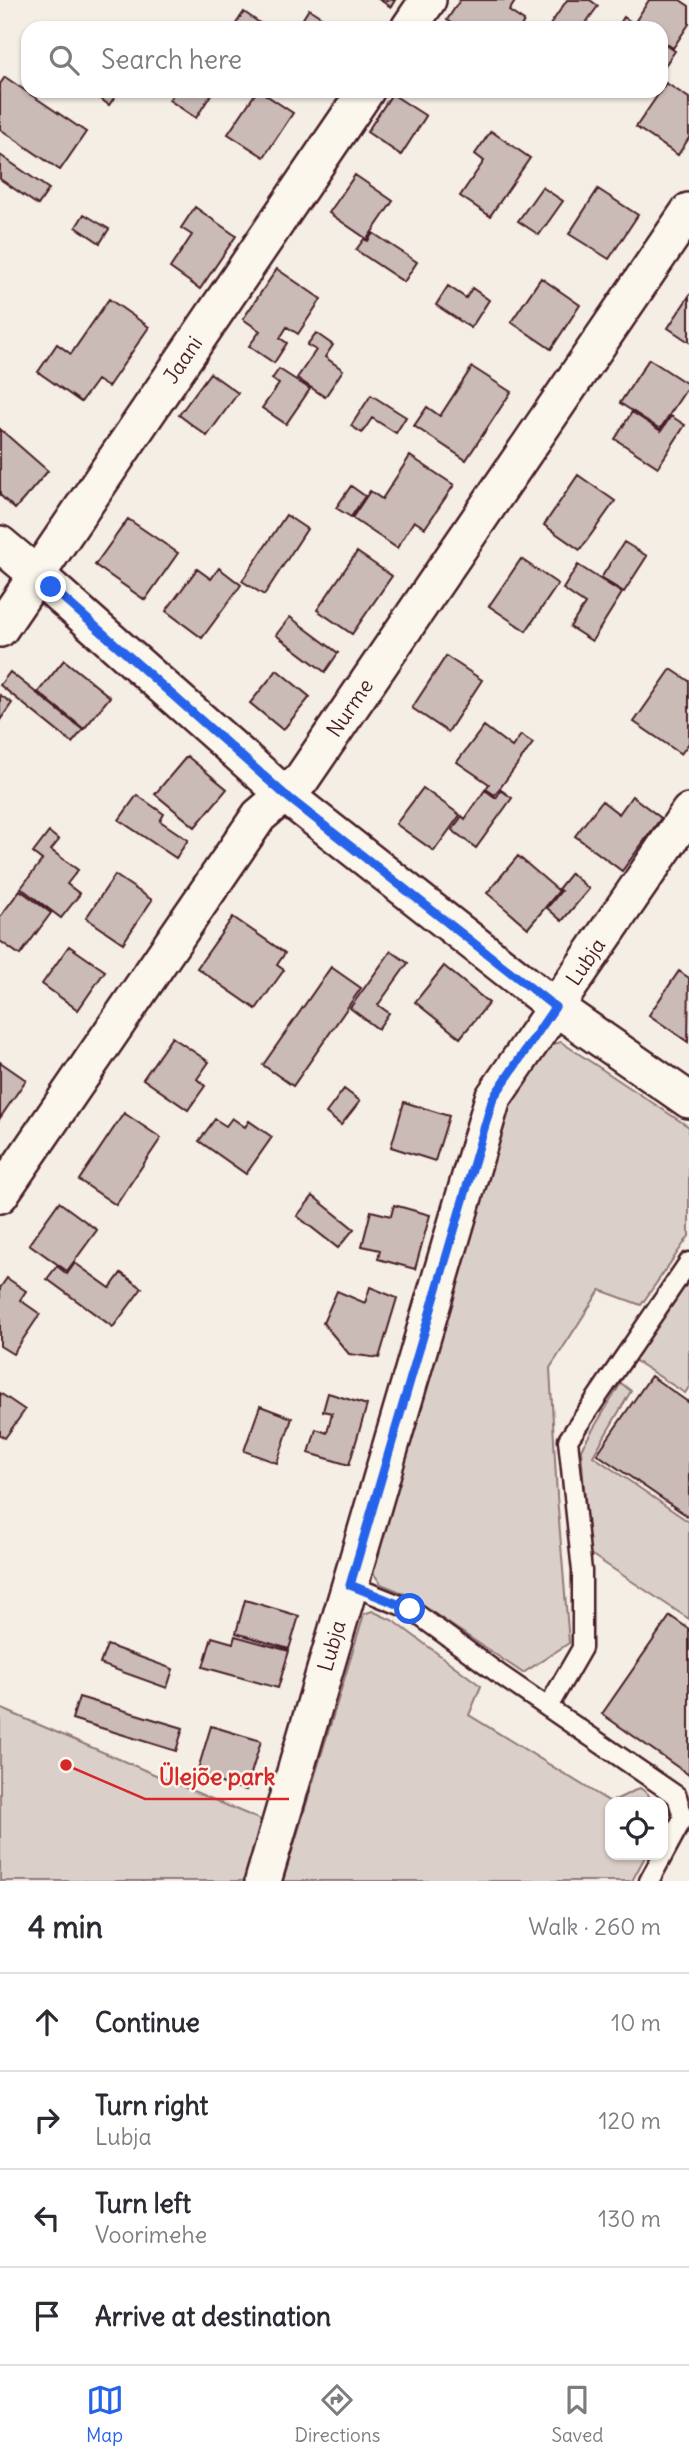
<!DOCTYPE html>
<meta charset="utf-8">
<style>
body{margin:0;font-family:Delius,sans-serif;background:#f2f2f3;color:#2b2b33}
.controls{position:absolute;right:21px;bottom:21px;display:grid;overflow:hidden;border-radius:14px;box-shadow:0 2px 5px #0004}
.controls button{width:63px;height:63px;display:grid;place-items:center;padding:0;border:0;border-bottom:2px solid #e1e1e2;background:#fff;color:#2b2b33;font:35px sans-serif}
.stop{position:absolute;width:21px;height:21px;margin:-16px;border:5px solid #2563eb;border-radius:50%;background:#fff}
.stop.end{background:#2563eb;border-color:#fff;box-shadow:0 2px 7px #0008}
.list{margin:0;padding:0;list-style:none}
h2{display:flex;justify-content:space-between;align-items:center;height:91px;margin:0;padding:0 28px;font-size:30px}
h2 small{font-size:23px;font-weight:400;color:#7c7c81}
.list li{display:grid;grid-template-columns:46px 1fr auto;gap:21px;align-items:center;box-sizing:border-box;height:98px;padding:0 28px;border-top:2px solid #e1e1e2}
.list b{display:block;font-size:26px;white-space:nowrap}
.list p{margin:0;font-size:23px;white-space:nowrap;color:#7c7c81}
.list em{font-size:23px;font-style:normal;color:#7c7c81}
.icon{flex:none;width:38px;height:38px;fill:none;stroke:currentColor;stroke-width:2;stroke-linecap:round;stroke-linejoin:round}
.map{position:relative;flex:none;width:689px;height:1881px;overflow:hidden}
.search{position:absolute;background:#fff;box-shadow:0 2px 5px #0004;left:21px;right:21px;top:21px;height:77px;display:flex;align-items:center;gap:18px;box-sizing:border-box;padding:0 24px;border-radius:21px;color:#7c7c81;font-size:26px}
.sheet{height:483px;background:#fff}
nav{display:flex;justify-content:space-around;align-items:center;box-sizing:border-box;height:98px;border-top:2px solid #e1e1e2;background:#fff;font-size:19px;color:#7c7c81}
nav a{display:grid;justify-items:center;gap:4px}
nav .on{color:#2563eb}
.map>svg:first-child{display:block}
.green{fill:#dbd0c9;stroke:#92787a;stroke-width:2}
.building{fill:#cabbb6;stroke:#4a1f2b;stroke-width:2}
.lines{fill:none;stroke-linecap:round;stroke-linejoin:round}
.service-casing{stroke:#4a1f2b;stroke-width:23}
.minor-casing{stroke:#4a1f2b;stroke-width:40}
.service{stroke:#fbf7ec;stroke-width:18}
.minor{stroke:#fbf7ec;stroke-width:35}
.route{stroke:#2563eb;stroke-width:9}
.labels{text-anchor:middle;stroke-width:5;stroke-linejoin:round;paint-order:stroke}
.street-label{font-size:21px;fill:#4a1f2b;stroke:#fbf7ec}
.leader{fill:none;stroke:#d62828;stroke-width:2.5}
.callout-dot{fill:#d62828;stroke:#fbf7ec;stroke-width:2.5}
.callout-label{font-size:23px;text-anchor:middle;font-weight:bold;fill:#d62828;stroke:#fbf7ec;stroke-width:5;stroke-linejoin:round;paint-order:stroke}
</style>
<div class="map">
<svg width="689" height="1881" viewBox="0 0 689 1881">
<rect width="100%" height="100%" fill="#f4eee4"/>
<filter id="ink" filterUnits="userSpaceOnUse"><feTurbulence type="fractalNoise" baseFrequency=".0143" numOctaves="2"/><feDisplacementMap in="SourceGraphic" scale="14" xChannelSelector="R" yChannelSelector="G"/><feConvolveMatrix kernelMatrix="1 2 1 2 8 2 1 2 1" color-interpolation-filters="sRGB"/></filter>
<g filter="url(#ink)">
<path class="green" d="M561 1042 689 1127V1236L641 1305 600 1290 550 1368 557 1496 569 1643 523 1673 403 1593 381 1584 369 1567 502 1112 542 1047Z
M689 1278V1387L685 1393 634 1360Z
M621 1383 631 1391 593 1456 689 1522V1619L589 1553 581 1449Z
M372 1611 394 1621 481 1686 469 1715 610 1802V1855H646L632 1881H283L364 1614Z
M0 1708 263 1821 244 1881H0Z
M640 1788 648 1794 652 1802H611Z"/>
<path class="building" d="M380 0H395L391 7Z
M460 0H516L509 11 524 21 520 28H459L447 20Z
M567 0H590L598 6 582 28H548Z
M649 0H680L689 6V24L673 48 661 40V28H644L635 22Z
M309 9 338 28H297Z
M244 12 264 26 263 28H233Z
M624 17 640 28H617Z
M661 42 675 51 661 71Z
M5 77 86 132 60 170 0 129V84Z
M666 83 689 98V138L678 155 636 127Z
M96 91H119L109 105 94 94Z
M175 91H210L212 93 196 118 169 100Z
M257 91H260L293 113 264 157 228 134Z
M392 94 426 116 401 155 367 132Z
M491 131 530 158 490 216 460 196 484 161 475 154Z
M0 155 49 189 38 205 0 179Z
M355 175 393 201 367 239 329 213Z
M542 187 563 201 539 235 518 221Z
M598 189 638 215 609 259 569 234Z
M195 207 236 236 200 289 170 268 192 235 181 228Z
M84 214 109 229 100 243 76 227Z
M373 233 417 262 404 282 356 250 364 239 368 241Z
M277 269 321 299 298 334 287 327 280 338 287 343 274 363 249 346 260 331 243 319Z
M541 278 580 305 551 349 511 322Z
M448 286 466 298 472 288 489 300 471 328 436 305Z
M689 296V342L668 328Z
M109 299 149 327 108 387 97 380 81 402 38 372 57 344 71 354Z
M316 333 333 345 325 357 343 370 325 397 297 378 316 350 307 345Z
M649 359 689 385 660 429 620 403Z
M472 367 511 392 466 460 414 426 427 407 440 416Z
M279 369 310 389 286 424 262 408 279 384 272 379Z
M210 373 238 393 207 436 179 415Z
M371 395 406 417 396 433 372 418 362 433 351 426Z
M632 412 661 431 671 416 685 425 658 467 615 439Z
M0 429 48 471 15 509 0 495Z
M410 456 454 485 425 528 414 521 397 548 352 518 370 491 382 499Z
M578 475 615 501 580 550 544 525Z
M351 486 365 496 351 517 336 508Z
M286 515 307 529 264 595 242 581Z
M128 519 178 553 145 600 95 565Z
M624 542 647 556 624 592 601 578Z
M357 552 392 576 352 634 317 610Z
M521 559 558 584 526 631 489 606Z
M578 565 622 593 592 641 570 627 585 604 563 589Z
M219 568 241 585 202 638 166 611 197 569 211 579Z
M290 617 338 653 325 672 276 635Z
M446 656 482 680 448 732 412 708Z
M64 660 110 697 84 729 38 692Z
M671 669 689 681V743L681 754 634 722Z
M277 670 310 697 283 730 250 703Z
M10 672 83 730 72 743 0 685Z
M0 695 12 703 0 720Z
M484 726 512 747 521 735 533 743 495 795 486 789 489 784 457 762Z
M187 756 227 789 195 827 155 794Z
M423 788 460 815 434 851 396 824Z
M485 790 496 798 501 790 512 798 476 848 452 830 462 816 465 819Z
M137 795 164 814 160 821 188 840 176 858 119 820Z
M632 796 661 818 622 871 575 836 602 801 619 814Z
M49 832 59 840 51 850 78 870 67 884 80 894 61 918 21 888 42 860 33 853Z
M518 856 559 891 528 928 487 893Z
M571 873 589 889 562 921 547 908 561 891 558 889Z
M115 875 152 900 123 943 86 918Z
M20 890 51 913 20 955 0 941V917Z
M233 917 285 953 277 965 284 970 256 1009 197 968Z
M69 946 105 971 78 1010 42 984Z
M391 951 408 963 378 1005 389 1013 378 1029 350 1008Z
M444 966 489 1003 460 1038 415 1002Z
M331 967 361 988 293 1086 263 1065Z
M679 971 689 978 688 1042 649 1015Z
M172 1037 209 1062 197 1079 205 1086 188 1110 143 1079Z
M0 1062 26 1080 0 1118Z
M344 1089 360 1101 341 1125 326 1113Z
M404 1102 449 1116 435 1161 391 1147Z
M124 1113 161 1138 116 1205 79 1180Z
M232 1118 245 1127 249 1121 272 1137 246 1174 199 1141 215 1119 226 1126Z
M313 1196 354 1229 338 1248 297 1216Z
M59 1202 97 1230 67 1271 29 1244Z
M394 1205 430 1215 415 1269 378 1259 380 1250 362 1246 371 1211 391 1216Z
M75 1263 110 1288 121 1273 142 1288 113 1327 47 1279 57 1266 67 1274Z
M7 1278 26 1291 20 1300 40 1314 13 1354 0 1346V1288Z
M370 1287 397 1298 379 1358 349 1354 323 1323 337 1291 365 1303Z
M651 1376 688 1402 689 1401V1517L597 1454Z
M0 1393 25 1410 5 1438 0 1435Z
M328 1393 367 1405 349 1465 309 1453 316 1429 327 1433 332 1413 323 1411Z
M260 1406 292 1418 277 1463 244 1451Z
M245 1600 299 1616 289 1649 236 1633Z
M670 1616 689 1629V1775L602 1714Z
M235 1636 289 1651 278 1688 203 1667 212 1637 233 1643Z
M107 1645 173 1669 167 1688 100 1664Z
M79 1697 183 1728 176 1751 72 1719Z
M211 1726 261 1741 246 1790 196 1776Z"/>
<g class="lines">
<g class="service-casing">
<path id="service" d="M350 1585 410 1609 502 1676 677 1796 683 1818 649 1881
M548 1707 582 1648V1571L568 1440 689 1262"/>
</g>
<g class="minor-casing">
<path id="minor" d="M409 28 428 0
M0 544 37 575 284 794 555 1007 689 1100
M0 629 366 91
M0 1195 259 816 301 780 689 211
M263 1881 493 1098 689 812"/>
</g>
<use href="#service" class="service"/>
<use href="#minor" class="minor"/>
</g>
</g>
<g class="lines" filter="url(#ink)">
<path class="route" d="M51 587 284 794 555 1007 493 1098 350 1585 410 1609"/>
</g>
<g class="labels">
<g class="street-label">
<text transform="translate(183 360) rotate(-56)" y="7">Jaani</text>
<text transform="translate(350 708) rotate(-56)" y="7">Nurme</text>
<text transform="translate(586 962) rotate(-56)" y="7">Lubja</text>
<text transform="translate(332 1646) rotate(-74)" y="7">Lubja</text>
</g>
</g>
<path class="leader" d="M66 1765L145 1799H289"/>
<circle class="callout-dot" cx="66" cy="1765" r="7"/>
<g class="callout-label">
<text x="217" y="1785">Ülejõe park</text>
</g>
</svg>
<div class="controls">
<button><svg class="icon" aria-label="locate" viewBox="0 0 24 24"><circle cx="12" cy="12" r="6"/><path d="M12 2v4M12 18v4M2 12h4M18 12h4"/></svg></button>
</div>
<div class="stop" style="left:410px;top:1609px"></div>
<div class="stop end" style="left:51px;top:587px"></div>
<div class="search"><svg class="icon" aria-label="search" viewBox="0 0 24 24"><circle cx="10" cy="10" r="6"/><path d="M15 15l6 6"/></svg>Search here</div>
</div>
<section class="sheet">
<h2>4 min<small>Walk · 260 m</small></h2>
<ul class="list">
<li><svg class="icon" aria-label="ahead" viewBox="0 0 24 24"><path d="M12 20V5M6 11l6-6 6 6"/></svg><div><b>Continue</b></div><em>10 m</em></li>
<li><svg class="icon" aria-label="right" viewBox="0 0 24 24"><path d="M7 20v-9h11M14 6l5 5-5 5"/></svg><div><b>Turn right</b><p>Lubja</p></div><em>120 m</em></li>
<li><svg class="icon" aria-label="left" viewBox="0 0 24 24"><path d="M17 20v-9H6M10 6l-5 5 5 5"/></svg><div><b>Turn left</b><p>Voorimehe</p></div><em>130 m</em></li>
<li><svg class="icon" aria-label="arrive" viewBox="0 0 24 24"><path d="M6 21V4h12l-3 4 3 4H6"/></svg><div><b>Arrive at destination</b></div></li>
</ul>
</section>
<nav>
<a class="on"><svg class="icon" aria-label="map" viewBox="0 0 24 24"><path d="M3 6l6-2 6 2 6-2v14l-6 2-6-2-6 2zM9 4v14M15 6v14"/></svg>Map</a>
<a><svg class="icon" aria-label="directions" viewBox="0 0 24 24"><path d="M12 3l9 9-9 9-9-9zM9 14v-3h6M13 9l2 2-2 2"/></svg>Directions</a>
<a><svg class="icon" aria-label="saved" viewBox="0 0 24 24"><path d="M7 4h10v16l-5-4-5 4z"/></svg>Saved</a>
</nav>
